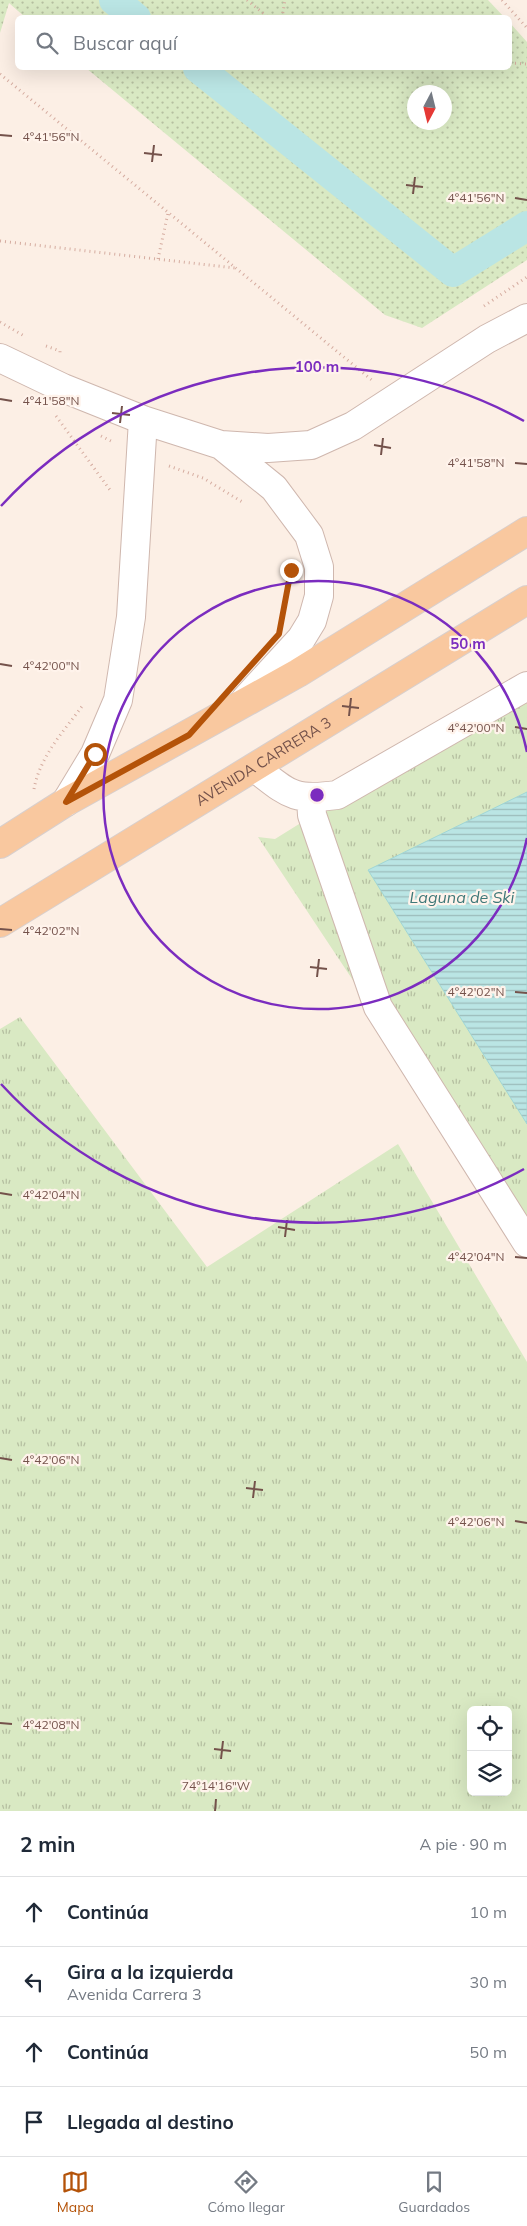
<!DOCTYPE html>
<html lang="es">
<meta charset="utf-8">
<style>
body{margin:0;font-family:Mulish,sans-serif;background:#f6f6f7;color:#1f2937}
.controls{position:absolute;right:15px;bottom:15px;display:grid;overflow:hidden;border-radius:8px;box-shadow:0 5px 20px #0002}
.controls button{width:45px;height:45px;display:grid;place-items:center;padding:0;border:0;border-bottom:1px solid #e0e1e3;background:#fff;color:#1f2937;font:25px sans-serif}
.compass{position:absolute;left:407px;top:85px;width:45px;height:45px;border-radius:50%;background:#fff;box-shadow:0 5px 20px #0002;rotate:187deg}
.stop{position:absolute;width:15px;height:15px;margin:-11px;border:4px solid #b45309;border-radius:50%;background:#fff}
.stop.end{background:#b45309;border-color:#fff;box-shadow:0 1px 5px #0008}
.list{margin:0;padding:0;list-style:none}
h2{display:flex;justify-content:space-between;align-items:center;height:65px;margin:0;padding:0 20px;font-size:21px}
h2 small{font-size:16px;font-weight:400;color:#747a83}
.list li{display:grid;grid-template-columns:32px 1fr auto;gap:15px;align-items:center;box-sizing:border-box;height:70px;padding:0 20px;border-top:1px solid #e0e1e3}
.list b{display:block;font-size:19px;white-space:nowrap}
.list p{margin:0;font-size:16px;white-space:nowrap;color:#747a83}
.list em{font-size:16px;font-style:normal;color:#747a83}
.icon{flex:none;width:28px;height:28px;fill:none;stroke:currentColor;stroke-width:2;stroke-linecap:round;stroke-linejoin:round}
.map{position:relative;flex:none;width:527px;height:1811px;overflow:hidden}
.search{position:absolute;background:#fff;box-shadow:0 5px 20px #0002;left:15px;right:15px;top:15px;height:55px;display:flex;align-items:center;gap:12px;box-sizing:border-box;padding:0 18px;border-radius:8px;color:#747a83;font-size:19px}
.sheet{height:345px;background:#fff}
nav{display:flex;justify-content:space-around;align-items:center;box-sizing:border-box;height:70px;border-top:1px solid #e0e1e3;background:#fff;font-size:14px;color:#747a83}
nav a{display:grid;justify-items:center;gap:2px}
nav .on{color:#b45309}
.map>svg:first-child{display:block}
.grass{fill:url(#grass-tufts);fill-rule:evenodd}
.park{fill:url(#park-dots);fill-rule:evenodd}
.water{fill:url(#water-rules);stroke:#a0d6d5}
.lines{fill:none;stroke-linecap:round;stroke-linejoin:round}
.canal{stroke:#bae5e4;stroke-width:30}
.minor-casing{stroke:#cfb7ae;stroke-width:30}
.major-casing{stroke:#d8cfcd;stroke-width:30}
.path{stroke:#d5aca0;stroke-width:3;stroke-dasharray:1 4;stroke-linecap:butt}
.minor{stroke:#fff;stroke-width:28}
.major{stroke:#f9c89f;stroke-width:28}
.route{stroke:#b45309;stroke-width:6}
.ticks{fill:none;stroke:#74524b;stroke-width:2}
.ring{fill:none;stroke:#7b2cbf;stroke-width:2.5}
.labels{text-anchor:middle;stroke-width:4.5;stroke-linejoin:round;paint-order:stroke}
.street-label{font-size:15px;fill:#74524b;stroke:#fff3eb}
.water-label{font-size:16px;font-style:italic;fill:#3f7878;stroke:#fff3eb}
.ticks-label{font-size:12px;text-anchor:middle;fill:#74524b;stroke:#fff3eb;stroke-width:4.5;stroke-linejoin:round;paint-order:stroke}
.centre{fill:#7b2cbf;stroke:#fff3eb;stroke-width:2.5}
.ring-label{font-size:15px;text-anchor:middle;font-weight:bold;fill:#7b2cbf;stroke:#fff3eb;stroke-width:4.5;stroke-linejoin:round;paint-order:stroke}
</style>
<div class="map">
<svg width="527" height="1811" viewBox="0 0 527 1811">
<defs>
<pattern id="grass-tufts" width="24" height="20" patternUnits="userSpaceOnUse" patternTransform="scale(1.25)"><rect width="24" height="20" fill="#d9e9c3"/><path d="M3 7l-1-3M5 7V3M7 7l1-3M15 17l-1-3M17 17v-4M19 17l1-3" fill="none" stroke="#b5bfa0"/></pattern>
<pattern id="park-dots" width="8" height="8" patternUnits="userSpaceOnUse" patternTransform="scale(1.25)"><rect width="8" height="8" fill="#d9e9c3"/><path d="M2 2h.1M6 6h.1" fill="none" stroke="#b5bfa0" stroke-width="1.8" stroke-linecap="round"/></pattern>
<pattern id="water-rules" width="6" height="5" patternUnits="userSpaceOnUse" patternTransform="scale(1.25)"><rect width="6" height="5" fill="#bae5e4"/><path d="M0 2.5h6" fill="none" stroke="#9cbcbb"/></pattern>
</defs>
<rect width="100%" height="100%" fill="#fcefe5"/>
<path class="grass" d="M527 682V1243L258 837 275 839Z
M20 1017 207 1267 398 1144 527 1362V1811H0V1029ZM471 1710H508V1792H471Z"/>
<path class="park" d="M0 0H488L504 17 26 18 9 3 0 33Z
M510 23 527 42V260L422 328 385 315 86 68H510ZM414 92H444V122H414Z"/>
<path class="water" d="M527 792V1124L368 870Z"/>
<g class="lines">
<path class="canal" d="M114 0 136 18
M198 68 453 272 527 226"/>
<g class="minor-casing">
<path id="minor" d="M0 358 63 388 143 420 221 445 274 488 309 535 319 567V596L312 621 301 639 246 699
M221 445 268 448 311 445 353 426 487 339 527 318
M255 768C289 794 292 801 337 795L527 686
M311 799 312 815 378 1007 527 1243
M66 802 95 754 118 700 131 617 143 420"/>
</g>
<g class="major-casing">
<g id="major">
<path d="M0 844 66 802 298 673 527 531"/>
<path id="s1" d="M0 923 527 600"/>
</g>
</g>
<path class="path" d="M247 0 269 18
M502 0 527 28
M282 18 285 0
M510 63 527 64
M0 74 373 381
M0 241 235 268
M158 259 168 213
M484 306 527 277
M0 322 26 337
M46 346 60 351V355
M56 416 110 490
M101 436 113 442
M169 466 203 478 244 503
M284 609 289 583
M34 789C40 756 64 731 83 705"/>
<use href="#minor" class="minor"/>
<use href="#major" class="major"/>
</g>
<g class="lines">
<path class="route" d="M95 754 66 802 189 735 279 634 291 570"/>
</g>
<path class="ticks" d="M0 135 12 136M144 153 162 155M152 162 154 145M406 185 423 187M413 194 415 177M515 198 527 200M0 399 12 401M112 413 130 415M120 423 122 406M374 445 391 448M381 455 383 438M515 463 527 464M0 664 12 666M342 706 359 708M349 716 351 698M515 727 527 729M0 929 12 930M310 967 327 969M317 977 319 959M515 992 527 993M0 1193 12 1195M278 1227 295 1230M285 1237 287 1220M515 1257 527 1258M0 1458 12 1460M246 1488 263 1490M253 1498 255 1481M515 1521 527 1523M0 1723 12 1724M214 1749 231 1751M221 1759 223 1741M215 1811 216 1799"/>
<g class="ring">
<path d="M527 838A214 214 0 1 1 527 752"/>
<path d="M524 1169A428 428 0 0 1 1 1084M1 506A428 428 0 0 1 524 421"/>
</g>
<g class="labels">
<g class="street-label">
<text dy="5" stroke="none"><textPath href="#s1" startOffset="309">AVENIDA CARRERA 3</textPath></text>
</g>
<g class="water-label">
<text x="462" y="903">Laguna de Ski</text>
</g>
</g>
<g class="ticks-label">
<text x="51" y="141">4°41'56"N</text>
<text x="476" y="202">4°41'56"N</text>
<text x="51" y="405">4°41'58"N</text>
<text x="476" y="467">4°41'58"N</text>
<text x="51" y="670">4°42'00"N</text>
<text x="476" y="732">4°42'00"N</text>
<text x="51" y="935">4°42'02"N</text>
<text x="476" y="996">4°42'02"N</text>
<text x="51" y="1199">4°42'04"N</text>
<text x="476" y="1261">4°42'04"N</text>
<text x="51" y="1464">4°42'06"N</text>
<text x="476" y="1526">4°42'06"N</text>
<text x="51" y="1729">4°42'08"N</text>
<text x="216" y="1790">74°14'16"W</text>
</g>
<circle cx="317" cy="795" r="8" class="centre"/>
<g class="ring-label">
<text x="317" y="372">100 m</text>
<text x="468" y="649">50 m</text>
</g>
</svg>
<div class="controls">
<button><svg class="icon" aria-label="locate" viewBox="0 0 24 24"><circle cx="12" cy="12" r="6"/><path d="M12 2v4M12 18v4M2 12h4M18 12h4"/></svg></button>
<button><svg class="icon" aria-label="layers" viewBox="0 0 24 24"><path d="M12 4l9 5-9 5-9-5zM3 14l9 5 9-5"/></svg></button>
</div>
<svg class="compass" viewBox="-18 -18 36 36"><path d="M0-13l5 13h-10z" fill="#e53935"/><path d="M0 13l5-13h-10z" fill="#747a83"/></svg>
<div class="stop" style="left:95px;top:754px"></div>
<div class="stop end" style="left:291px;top:570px"></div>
<div class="search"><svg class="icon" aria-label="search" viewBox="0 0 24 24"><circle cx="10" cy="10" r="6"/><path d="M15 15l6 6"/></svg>Buscar aquí</div>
</div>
<section class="sheet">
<h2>2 min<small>A pie · 90 m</small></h2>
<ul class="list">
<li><svg class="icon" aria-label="ahead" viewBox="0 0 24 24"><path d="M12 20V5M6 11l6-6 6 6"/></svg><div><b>Continúa</b></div><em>10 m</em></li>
<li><svg class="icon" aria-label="left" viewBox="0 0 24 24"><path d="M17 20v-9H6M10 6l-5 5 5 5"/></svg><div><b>Gira a la izquierda</b><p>Avenida Carrera 3</p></div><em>30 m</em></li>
<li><svg class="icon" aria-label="ahead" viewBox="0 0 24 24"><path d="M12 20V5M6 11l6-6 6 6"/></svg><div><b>Continúa</b></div><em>50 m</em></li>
<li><svg class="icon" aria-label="arrive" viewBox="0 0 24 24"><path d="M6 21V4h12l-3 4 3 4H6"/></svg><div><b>Llegada al destino</b></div></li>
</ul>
</section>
<nav>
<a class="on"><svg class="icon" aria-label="map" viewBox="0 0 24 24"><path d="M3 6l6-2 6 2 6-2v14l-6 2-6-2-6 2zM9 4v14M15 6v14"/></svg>Mapa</a>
<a><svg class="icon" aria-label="directions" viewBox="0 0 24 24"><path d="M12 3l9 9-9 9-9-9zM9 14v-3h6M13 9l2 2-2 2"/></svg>Cómo llegar</a>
<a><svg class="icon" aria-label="saved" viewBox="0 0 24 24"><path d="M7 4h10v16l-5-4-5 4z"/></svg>Guardados</a>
</nav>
